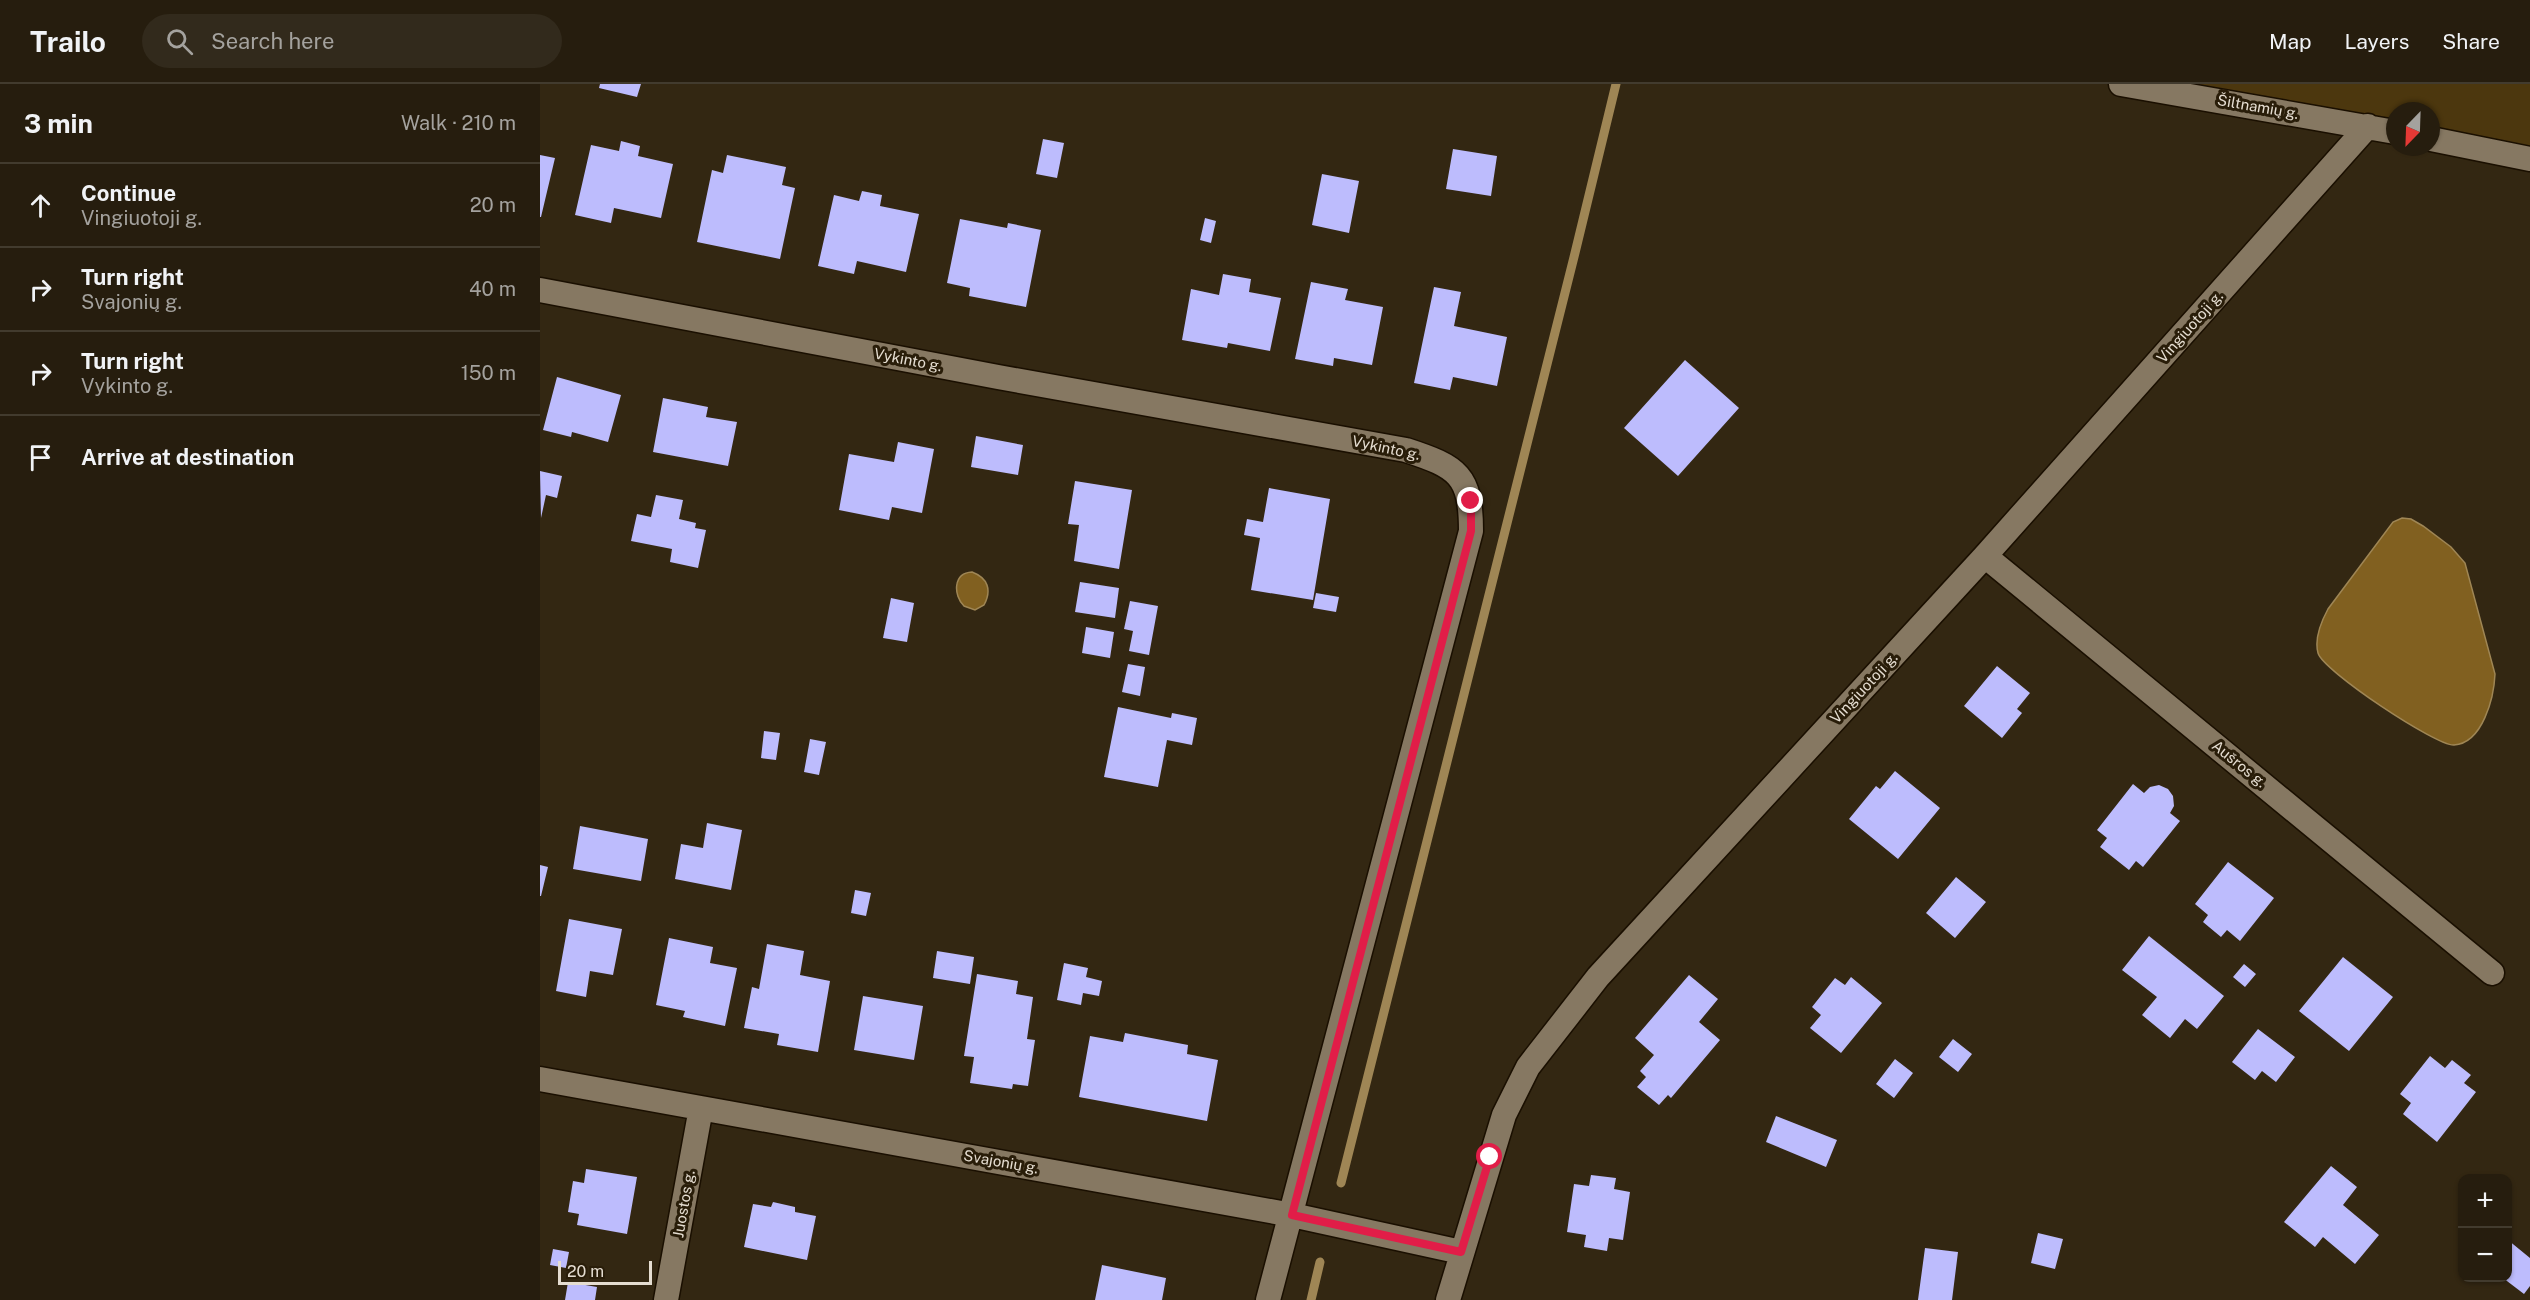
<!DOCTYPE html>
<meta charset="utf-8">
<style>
body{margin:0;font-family:"Public Sans",sans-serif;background:#322a1c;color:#f1f3f6}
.controls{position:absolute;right:18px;bottom:18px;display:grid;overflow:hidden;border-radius:12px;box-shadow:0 2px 4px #0004}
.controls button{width:54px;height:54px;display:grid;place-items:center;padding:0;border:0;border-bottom:2px solid #423b2e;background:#261d0e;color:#f1f3f6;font:30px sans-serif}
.compass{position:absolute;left:1846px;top:18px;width:54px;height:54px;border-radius:50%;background:#261d0e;box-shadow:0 2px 4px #0004;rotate:203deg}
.scale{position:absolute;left:18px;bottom:15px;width:94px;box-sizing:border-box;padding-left:6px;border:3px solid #e5ddd1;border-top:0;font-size:16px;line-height:21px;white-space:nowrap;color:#e5ddd1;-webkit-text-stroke:4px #291d09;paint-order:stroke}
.stop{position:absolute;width:18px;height:18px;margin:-14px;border:4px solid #e11d48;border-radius:50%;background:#fff}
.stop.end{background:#e11d48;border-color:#fff;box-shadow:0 2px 6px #0008}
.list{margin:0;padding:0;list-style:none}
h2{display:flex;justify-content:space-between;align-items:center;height:78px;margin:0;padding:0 24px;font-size:26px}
h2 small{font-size:20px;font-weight:400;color:#a4a29e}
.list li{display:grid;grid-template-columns:39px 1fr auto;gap:18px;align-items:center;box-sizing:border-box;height:84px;padding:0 24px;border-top:2px solid #423b2e}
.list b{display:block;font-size:22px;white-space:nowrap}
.list p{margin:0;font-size:20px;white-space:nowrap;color:#a4a29e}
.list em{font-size:20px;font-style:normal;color:#a4a29e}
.icon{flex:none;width:33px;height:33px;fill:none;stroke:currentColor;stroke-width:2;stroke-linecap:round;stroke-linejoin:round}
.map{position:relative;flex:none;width:1990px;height:1216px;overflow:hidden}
header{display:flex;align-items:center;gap:36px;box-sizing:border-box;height:84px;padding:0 30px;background:#261d0e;border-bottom:2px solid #423b2e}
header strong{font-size:28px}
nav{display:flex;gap:33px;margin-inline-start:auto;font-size:21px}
.search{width:420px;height:54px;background:#322a1c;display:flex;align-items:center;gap:15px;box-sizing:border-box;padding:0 21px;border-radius:33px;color:#a4a29e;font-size:22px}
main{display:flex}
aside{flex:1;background:#261d0e}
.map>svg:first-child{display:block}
.green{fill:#4c370e}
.water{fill:#816020;stroke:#9f8655;stroke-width:1.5}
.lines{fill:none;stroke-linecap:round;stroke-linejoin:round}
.stream{stroke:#9f8655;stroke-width:9}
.building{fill:#bdbcfd}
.minor-casing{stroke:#1a0f00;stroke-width:27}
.minor{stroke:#867862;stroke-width:24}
.route{stroke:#e11d48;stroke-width:8}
.labels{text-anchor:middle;stroke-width:6;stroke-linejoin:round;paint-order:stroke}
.street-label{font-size:15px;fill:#e5ddd1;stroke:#291d09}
</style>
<header>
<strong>Trailo</strong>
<div class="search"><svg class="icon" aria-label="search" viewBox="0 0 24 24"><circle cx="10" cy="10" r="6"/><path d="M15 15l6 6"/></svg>Search here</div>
<nav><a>Map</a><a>Layers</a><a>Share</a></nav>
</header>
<main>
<aside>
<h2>3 min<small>Walk · 210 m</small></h2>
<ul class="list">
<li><svg class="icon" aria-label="ahead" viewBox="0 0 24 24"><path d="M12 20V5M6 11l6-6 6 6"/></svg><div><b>Continue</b><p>Vingiuotoji g.</p></div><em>20 m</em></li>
<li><svg class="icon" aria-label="right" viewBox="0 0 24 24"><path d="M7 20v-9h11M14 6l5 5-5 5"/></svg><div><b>Turn right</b><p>Svajonių g.</p></div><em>40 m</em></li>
<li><svg class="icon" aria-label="right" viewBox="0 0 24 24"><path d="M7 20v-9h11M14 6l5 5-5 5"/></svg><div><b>Turn right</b><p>Vykinto g.</p></div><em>150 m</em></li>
<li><svg class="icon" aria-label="arrive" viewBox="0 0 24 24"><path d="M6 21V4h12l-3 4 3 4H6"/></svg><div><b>Arrive at destination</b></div></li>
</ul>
</aside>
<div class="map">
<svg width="1990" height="1216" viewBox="0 0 1990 1216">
<rect width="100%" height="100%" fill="#332712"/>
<path class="green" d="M1581 0H1990V75L1891 55V27H1855V48Z"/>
<path class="water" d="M1862 434 1871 435 1883 442 1911 463 1925 479 1955 590C1954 613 1943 659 1914 661 1896 662 1783 587 1778 569 1774 554 1781 538 1788 525L1853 438Z
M432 488C448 494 452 506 444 521L435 526 424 522C413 511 413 489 432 488Z"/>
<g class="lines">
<path class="stream" d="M801 1099 1034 173 1076 0
M771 1216 780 1178"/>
</g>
<path class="building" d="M60 0H101L97 13 59 4Z
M503 55 524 59 517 94 496 90Z
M81 57 100 62 98 72 133 80 121 134 74 124 71 139 35 131 51 61 79 67Z
M913 65 957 72 951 112 906 105Z
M0 71 15 74 1 133H0Z
M187 71 246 83 242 101 255 104 240 175 157 158 172 86 183 89Z
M782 90 819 97 809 149 772 141Z
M322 107 342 111 340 122 379 130 366 188 317 177 314 190 278 182 294 111 319 117Z
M665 134 676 137 671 159 660 156Z
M420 135 467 144 468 139 501 146 486 223 429 212 430 204 407 199Z
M683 190 711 195 709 208 741 214 730 267 688 259 687 264 642 256 651 205 679 211Z
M771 198 808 205 805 216 843 223 832 281 794 274 793 282 755 275Z
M894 203 921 208 914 242 967 253 957 302 913 293 910 306 874 299Z
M1145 276 1199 324 1138 392 1084 344Z
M17 293 81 311 68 358 32 348 31 353 3 346Z
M123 314 168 323 166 333 197 338 188 382 113 368Z
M436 352 483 361 478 391 431 383Z
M358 358 394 365 382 429 352 423 349 436 299 426 309 370 354 378Z
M0 387 22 392 17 414 6 411 1 434Z
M535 397 592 406 579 485 534 477 539 441 528 440Z
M729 404 790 415 773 516 711 506 720 454 704 451 707 435 723 438Z
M116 411 143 416 139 435 156 439 155 444 166 446 158 484 130 478 132 465 91 457 97 430 111 433Z
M540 498 579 504 575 534 535 528Z
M776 509 799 513 796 528 773 524Z
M351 514 374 519 367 558 343 554Z
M590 517 618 522 609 571 589 567 593 547 584 545Z
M546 543 574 548 570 574 542 569Z
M588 580 605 583 600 612 582 608Z
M1457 582 1490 609 1477 625 1482 629 1462 654 1424 622Z
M578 623 631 634 632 629 657 634 652 661 627 656 618 703 564 693Z
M224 647 240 649 236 676 221 674Z
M270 655 286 658 279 691 264 688Z
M1355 687 1400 724 1358 775 1309 735 1336 702 1340 705Z
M1593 700 1604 709 1610 703 1619 701 1628 705 1633 712 1634 722 1630 729 1640 737 1603 783 1596 777 1589 786 1560 763 1567 754 1557 746Z
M167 739 202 746 191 806 135 795 141 760 163 764Z
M40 742 108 755 101 797 33 785Z
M1688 778 1734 814 1700 857 1687 846 1681 853 1663 838 1668 831 1655 820Z
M0 781 8 783 1 812H0Z
M1416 793 1446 818 1415 854 1386 829Z
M315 806 331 809 326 832 311 829Z
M29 835 82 845 73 891 50 887 46 913 16 907Z
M1609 852 1684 912 1657 945 1645 935 1630 954 1602 931 1617 913 1582 886Z
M129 854 173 863 170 879 197 884 185 942 143 933 145 927 116 921Z
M227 860 264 867 260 891 290 897 278 968 237 961 239 950 204 944 212 903 219 905Z
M397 867 434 873 430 900 393 894Z
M1803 873 1853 913 1809 967 1759 927Z
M524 879 548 884 546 893 562 897 559 912 543 909 541 921 517 916Z
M1704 880 1716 890 1705 903 1693 893Z
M437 890 478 897 476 910 493 913 487 955 495 956 488 1002 473 1000 472 1005 430 999 434 973 424 972Z
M1149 891 1178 915 1159 938 1180 956 1131 1014 1128 1011 1119 1021 1097 1003 1106 993 1100 987 1114 971 1095 954Z
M1311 893 1342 919 1301 969 1270 944 1281 931 1272 923 1295 894 1305 901Z
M323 912 383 922 374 976 314 966Z
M1718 945 1755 973 1736 998 1722 987 1715 996 1692 978Z
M585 949 648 961 647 970 678 976 667 1037 539 1013 550 952 583 958Z
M1413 955 1432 970 1418 988 1399 973Z
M1890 972 1905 984 1912 976 1931 991 1924 999 1936 1008 1897 1058 1863 1030 1871 1019 1860 1010Z
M1355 975 1373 989 1354 1014 1336 1000Z
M1236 1032 1297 1056 1286 1083 1226 1058Z
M1791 1082 1817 1103 1803 1121 1839 1151 1815 1180 1783 1153 1775 1163 1744 1138Z
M46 1085 97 1093 87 1150 37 1141 39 1130 28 1128 33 1097 44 1099Z
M1051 1091 1076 1094 1074 1105 1090 1108 1083 1156 1069 1154 1067 1167 1044 1163 1046 1151 1027 1148 1034 1100 1049 1102Z
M233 1118 255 1123V1128L276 1132 267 1176 204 1163 213 1120 231 1123Z
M1498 1149 1523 1155 1515 1185 1491 1179Z
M1968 1156 1990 1174V1202L1984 1210 1963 1194H1968Z
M1385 1164 1418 1168 1412 1216H1378Z
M13 1165 29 1168 26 1184 10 1181Z
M562 1181 626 1194 622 1216H555Z
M28 1198 57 1203 55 1216H25Z"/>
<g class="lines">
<g class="minor-casing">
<path id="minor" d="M1581 0 1855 48
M1891 55 1990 75
M0 206 458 293 866 366C918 383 931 391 931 447L728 1216
M1445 472 1952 889
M0 995 752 1131 921 1168
M126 1216 161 1024
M908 1216 964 1031 988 983 1058 893 1445 472 1828 42"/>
</g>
<use href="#minor" class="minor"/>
</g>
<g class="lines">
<path class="route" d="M931 417V447L752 1131 921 1168 950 1073"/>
</g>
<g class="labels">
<g class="street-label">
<text transform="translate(1718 23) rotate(10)" y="5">Šiltnamių g.</text>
<text transform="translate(1650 243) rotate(-48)" y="5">Vingiuotoji g.</text>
<text transform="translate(368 276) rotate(11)" y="5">Vykinto g.</text>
<text transform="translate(846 364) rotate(12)" y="5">Vykinto g.</text>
<text transform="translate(1324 604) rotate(-47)" y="5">Vingiuotoji g.</text>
<text transform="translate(1699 680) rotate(39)" y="5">Aušros g.</text>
<text transform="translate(461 1078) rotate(10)" y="5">Svajonių g.</text>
<text transform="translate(144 1120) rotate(-80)" y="5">Juostos g.</text>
</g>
</g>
</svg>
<div class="controls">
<button>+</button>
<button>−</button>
</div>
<svg class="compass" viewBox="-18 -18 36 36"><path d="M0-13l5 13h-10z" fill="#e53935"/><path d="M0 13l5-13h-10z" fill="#a4a29e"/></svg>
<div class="scale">20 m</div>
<div class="stop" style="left:950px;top:1073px"></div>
<div class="stop end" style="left:931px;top:417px"></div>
</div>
</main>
